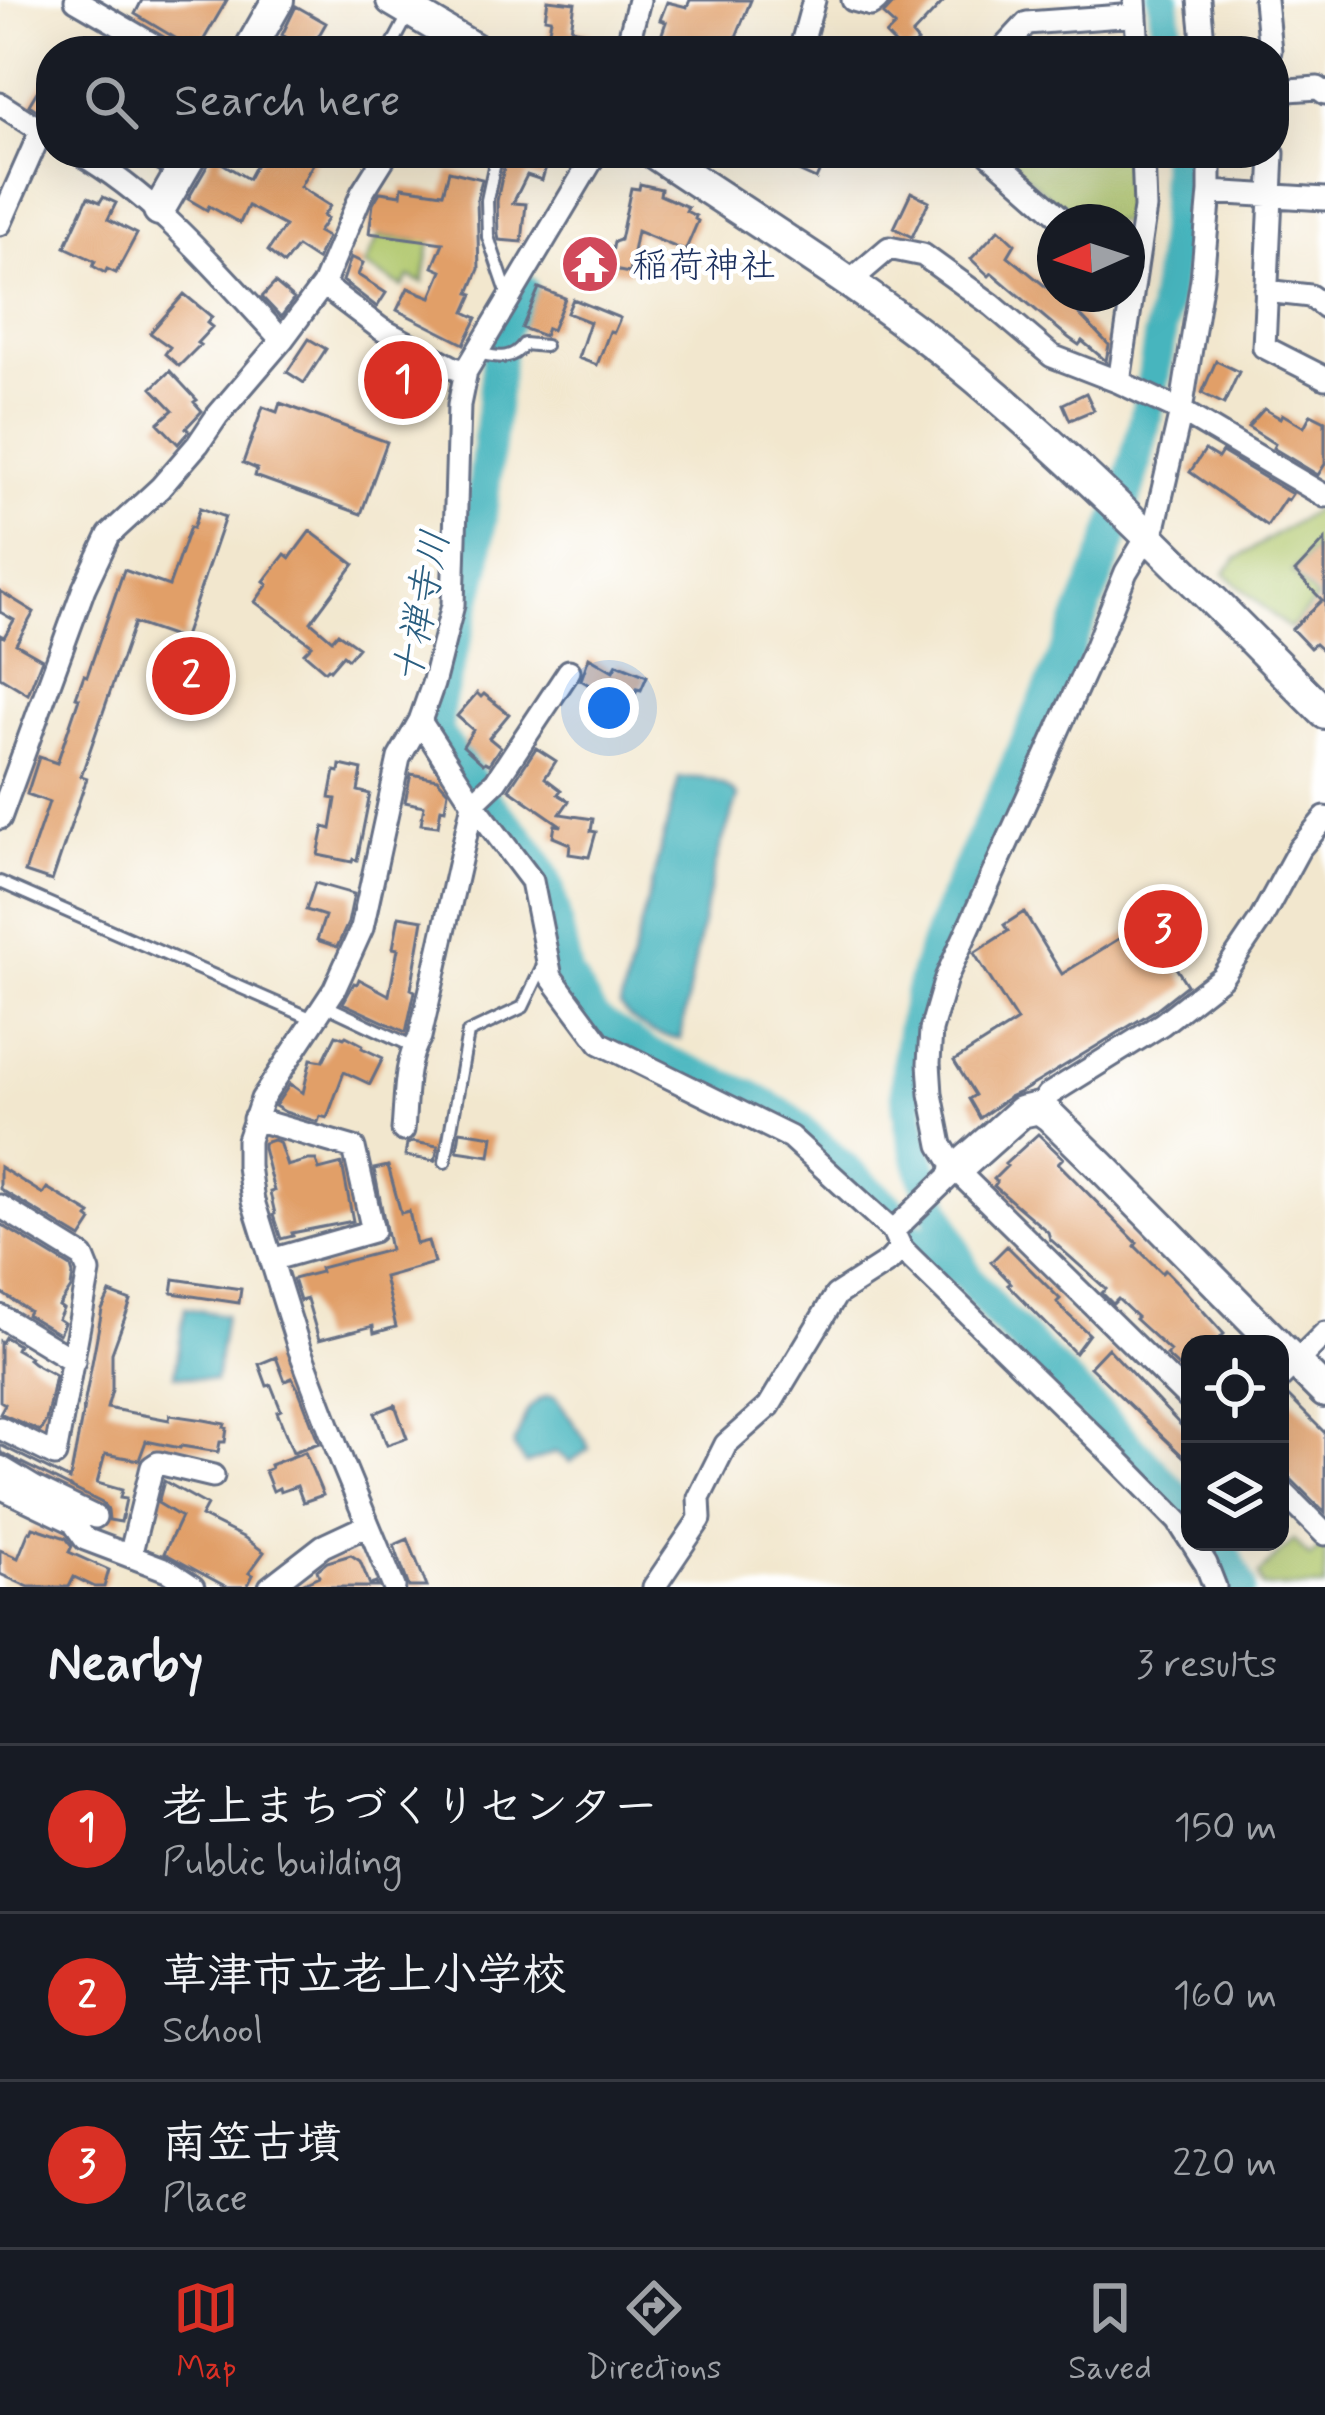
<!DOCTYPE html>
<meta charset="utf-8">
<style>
body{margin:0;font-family:Mynerve,"Klee One",sans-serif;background:#20242c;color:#f1f3f6}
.controls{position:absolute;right:36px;bottom:36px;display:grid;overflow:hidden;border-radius:24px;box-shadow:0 12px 48px #0002}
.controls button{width:108px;height:108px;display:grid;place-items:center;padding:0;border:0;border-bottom:3px solid #363941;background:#171b24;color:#f1f3f6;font:60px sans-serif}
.compass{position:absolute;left:1037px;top:204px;width:108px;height:108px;border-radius:50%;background:#171b24;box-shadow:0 12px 48px #0002;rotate:267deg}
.you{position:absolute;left:609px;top:708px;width:42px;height:42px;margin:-30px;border:9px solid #fff;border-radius:50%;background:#1a73e8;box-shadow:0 0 0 18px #1a73e833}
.badge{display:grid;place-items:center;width:78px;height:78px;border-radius:50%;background:#d93025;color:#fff;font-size:39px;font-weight:700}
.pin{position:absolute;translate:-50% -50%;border:6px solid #fff;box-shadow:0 3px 12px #0006}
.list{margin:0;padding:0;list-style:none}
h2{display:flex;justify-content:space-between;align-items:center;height:156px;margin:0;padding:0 48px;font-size:51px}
h2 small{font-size:39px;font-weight:400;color:#9ea1a6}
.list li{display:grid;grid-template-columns:78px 1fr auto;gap:36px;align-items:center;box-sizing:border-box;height:168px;padding:0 48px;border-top:3px solid #363941}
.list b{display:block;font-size:45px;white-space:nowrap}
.list p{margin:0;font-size:39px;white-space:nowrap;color:#9ea1a6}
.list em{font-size:39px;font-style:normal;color:#9ea1a6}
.icon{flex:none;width:66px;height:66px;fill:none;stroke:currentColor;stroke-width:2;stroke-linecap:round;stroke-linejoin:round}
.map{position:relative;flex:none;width:1325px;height:1587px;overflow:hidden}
.search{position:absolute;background:#171b24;box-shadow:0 12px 48px #0002;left:36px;right:36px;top:36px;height:132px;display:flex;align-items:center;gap:30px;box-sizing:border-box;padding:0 42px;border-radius:48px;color:#9ea1a6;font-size:45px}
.sheet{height:660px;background:#171b24}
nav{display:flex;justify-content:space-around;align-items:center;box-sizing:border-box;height:168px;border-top:3px solid #363941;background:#171b24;font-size:33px;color:#9ea1a6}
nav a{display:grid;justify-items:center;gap:6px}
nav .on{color:#d93025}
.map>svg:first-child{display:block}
.green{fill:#b1c86d;stroke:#667c66;stroke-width:3}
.water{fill:#46b5be;stroke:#30728e;stroke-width:3}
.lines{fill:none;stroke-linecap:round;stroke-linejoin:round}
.river{stroke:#46b5be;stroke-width:33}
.building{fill:#e19f68}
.lane-casing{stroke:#666f85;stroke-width:16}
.street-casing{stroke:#666f85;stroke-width:27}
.secondary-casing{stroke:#666f85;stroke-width:36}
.lane{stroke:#fff;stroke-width:10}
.street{stroke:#fff;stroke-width:21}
.secondary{stroke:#fff;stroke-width:30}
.labels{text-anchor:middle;stroke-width:9;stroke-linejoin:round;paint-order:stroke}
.poi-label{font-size:36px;fill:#1b2f5e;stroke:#fff;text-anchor:start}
.water-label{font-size:39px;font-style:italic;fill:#2a5e80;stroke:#fff}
</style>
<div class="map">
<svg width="1325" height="1587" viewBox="0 0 1325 1587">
<rect width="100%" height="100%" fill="#fff"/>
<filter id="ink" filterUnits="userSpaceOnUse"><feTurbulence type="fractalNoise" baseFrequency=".00833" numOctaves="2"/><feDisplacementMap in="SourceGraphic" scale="24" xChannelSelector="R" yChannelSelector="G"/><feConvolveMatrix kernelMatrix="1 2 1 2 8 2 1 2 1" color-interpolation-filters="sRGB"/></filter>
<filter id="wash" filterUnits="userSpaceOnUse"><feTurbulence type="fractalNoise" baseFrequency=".004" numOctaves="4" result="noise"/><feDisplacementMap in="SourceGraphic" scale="48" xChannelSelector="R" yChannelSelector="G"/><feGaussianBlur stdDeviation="2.7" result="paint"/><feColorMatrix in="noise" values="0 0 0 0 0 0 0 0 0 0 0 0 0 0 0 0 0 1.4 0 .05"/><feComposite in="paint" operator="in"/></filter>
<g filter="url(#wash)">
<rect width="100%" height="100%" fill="#f2e7ce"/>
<path class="green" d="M1001 153H1136L1133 234 1127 238V222H1077Z
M425 231 432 232 423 283 409 277 403 287 364 266 379 236 420 241Z
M1319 507 1325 510V538L1292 572 1317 599 1289 629 1224 573 1237 559Z
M1294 1540 1310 1557 1322 1546 1325 1549V1587H1263L1259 1575Z"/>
<path class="water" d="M679 778C703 777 722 778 738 797L719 851 704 913 680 1039C658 1037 631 1024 620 1006Z
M185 1308 225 1315 215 1381 175 1375Z
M548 1396 555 1397 585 1439 589 1449 570 1462 556 1452 526 1464 514 1447V1442C527 1421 520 1406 548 1396Z"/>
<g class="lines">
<path class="river" d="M1164 0 1168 51
M522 289 501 334 475 567 439 700 436 733 489 806 518 837 535 860 548 887 567 975 594 1020 650 1055 751 1097 787 1118 892 1211
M914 1237 966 1276 1000 1317 1104 1420 1190 1511
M966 1276C939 1213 905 1148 907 1078 912 967 969 870 1014 771 1053 683 1094 594 1124 502 1144 439 1155 372 1164 307 1172 256 1178 205 1175 153
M1215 1542 1225 1555 1240 1587"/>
</g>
<g id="blocks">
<path class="building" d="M142 0H227L197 51 135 14Z
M548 0 575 3 571 29 591 33 587 51H545L551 19 545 18Z
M690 0H751L736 37 769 51H656L666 22 660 20 667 2 687 7Z
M897 0H945L912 35 918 42 909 51H902L886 35 895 26 883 15Z
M296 6 326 23 310 51H302L292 46 294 42 282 35Z
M51 68V119L29 105Z
M211 153H226L220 162 248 179 262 153H319L300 187 330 206 323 216 327 219 318 232 327 237 317 260 297 247 284 264 268 251 285 226 248 206 240 223 209 206 207 210 188 199 209 163Z
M507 153H550L542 180 527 175 513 203 526 204 522 242 499 240 498 235 497 201Z
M791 153H811L825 159 816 179 785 165Z
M449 171 482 179 477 200 479 269 469 293 473 294 465 312 477 318 464 344 397 310 408 288 431 297 442 271 433 267 443 243 369 233 373 204 380 192 401 195 402 187 443 193Z
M640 184 661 189 660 195 688 207 686 211 696 216 695 219 698 221 685 251 637 231 629 273 609 269 614 242 620 240 631 188 639 189Z
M911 192 929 201 912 237 894 228Z
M88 197 100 202 103 197 116 203 108 219 137 234 116 273 107 269 105 273 93 266 95 261 65 247Z
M999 229 1015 244 1008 256 1077 312 1109 345 1106 361 1082 341 1079 345 1069 338 992 273 989 276 971 259Z
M351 257 363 263 358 275 386 293 377 307 343 281Z
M275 283 294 299 281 317 262 297Z
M539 288 565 298 552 330 547 328 544 336 522 328Z
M184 294 212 317 207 323 212 327 197 343 200 345 179 366 165 354 170 347 150 333Z
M573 299 620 318 614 332 610 331 597 365 578 358 590 322 567 313Z
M309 339 326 349 304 383 287 372Z
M385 348 434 377 412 412 379 391 380 388 373 383 380 372 372 367Z
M1216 361 1239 372 1224 404 1202 393Z
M170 371 197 400 194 402 202 411 186 428 189 431 178 444 158 423 173 410 152 388Z
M1086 393 1094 410 1070 420 1063 404Z
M280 403 387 442 361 514 255 476 257 469 243 463 263 407 277 412Z
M1264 409 1280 418 1282 414 1304 427 1311 414 1325 421V464L1318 475 1273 448 1275 444 1248 427Z
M1205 450 1218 458 1222 452 1292 494 1288 500 1285 499 1267 526 1190 472Z
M200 508 225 517 183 640 134 623 81 776 87 778 52 881 25 872 49 802 27 794 39 757 57 763 79 698 76 697 84 675 87 676 124 570 169 586 190 527 193 528Z
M310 531 354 564 311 622 332 640 338 633 358 647 348 659 343 655 330 670 328 668 325 671 304 653 312 645 255 602 268 584 264 581 285 554 290 558Z
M1325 540V653L1315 644 1310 648 1292 629 1322 600 1295 572Z
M0 591 34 612 16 644 42 659 28 694 0 677V635L4 637 14 620 0 612Z
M589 657 613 671 617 664 647 676 641 690 637 689 628 714 600 704 604 694 581 680Z
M477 693 481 697 484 694 509 714 489 738 500 747 489 764 485 762 483 764 463 746 473 730 457 716Z
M536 748 556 761 545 778 561 790 558 794 569 801 560 814 593 819 591 831 596 832 589 857 569 854 570 844 553 837 555 825 562 826 509 789Z
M340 765 362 770 358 791 370 794 357 860 353 859 352 862 318 855 324 827 331 829 336 799 330 798 335 771 339 772Z
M411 774 437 779 448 791 445 809 441 808 438 826 421 824 424 806 405 802Z
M315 883 354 894 348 923 337 947 317 940 325 916 306 910Z
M1024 912 1062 974 1141 925 1165 965 1171 960 1187 985 1154 1011 1023 1091 1009 1097 980 1118 969 1099 975 1095 954 1061 1017 1021 974 953 1008 931 1004 925Z
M399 916 423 920 411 989 415 991 406 1032 343 1003 354 983 357 984 359 979 389 995 398 949 393 948Z
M336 1035 344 1038 346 1036 363 1045 362 1048 383 1058 370 1084 344 1072 327 1118 320 1116 318 1122 285 1112 275 1106 290 1084 303 1093 311 1059 323 1061Z
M460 1131 493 1136 490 1156 457 1151Z
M1038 1134 1063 1158 1058 1163 1137 1243 1135 1246 1162 1273 1165 1270 1178 1283 1224 1334 1214 1344H1190V1377L1166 1355 1170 1351 1135 1319 1137 1317 1118 1299 1113 1304 1102 1293 1106 1289 1050 1239 1048 1232 994 1186 997 1182 994 1179 1007 1166 1005 1164Z
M273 1140 279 1142 287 1166 308 1160H316L319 1170 342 1164 353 1221 292 1233 293 1236 281 1239 273 1215 275 1214 270 1192 274 1191 263 1148V1143Z
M412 1142 438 1146 435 1161 405 1156 407 1144Z
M388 1166 401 1213 409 1211 416 1244 428 1241 434 1263 384 1277 396 1327 374 1333 373 1326 319 1340 307 1299 300 1301 293 1279 321 1272 320 1268 390 1250 374 1169Z
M0 1167 43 1194 47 1188 91 1214 88 1218 92 1221 81 1238 0 1189Z
M0 1224 71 1267 73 1274 71 1288 59 1306 63 1309 58 1319 64 1323 59 1334 27 1315 29 1311 0 1292Z
M1007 1246 1060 1299 1057 1302 1062 1309 1089 1334 1075 1353 1008 1285 1011 1283 991 1262Z
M174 1279 241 1289 239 1303 172 1293Z
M110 1293 131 1301 112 1353V1390L107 1408 169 1420 170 1415 204 1420 225 1424 224 1427 227 1428 225 1442H220L218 1452 181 1446 180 1448 146 1441 139 1460 105 1454 97 1483 122 1490 120 1498 126 1499 121 1522 109 1520 108 1510 102 1503 0 1452V1445L70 1480 102 1310Z
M5 1337 18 1345 16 1349 30 1357 28 1359 33 1363 55 1375 46 1421 40 1431 0 1413 5 1404 0 1401V1341L2 1342Z
M1108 1348 1190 1435V1463L1090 1367Z
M276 1357 285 1381 292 1378 299 1391 319 1443 293 1452 277 1412 281 1410 271 1385 267 1386 259 1364Z
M1284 1392 1325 1433V1513L1280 1468V1393Z
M395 1405 407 1438 387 1445 375 1413Z
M305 1452 323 1495 303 1502 297 1486 280 1492 279 1488 273 1491 265 1471 271 1468 270 1465Z
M164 1481 207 1505 201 1516 245 1538 264 1552 249 1573 253 1575 247 1587H227L164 1553 181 1517 158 1503Z
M33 1527 66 1538 72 1546 69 1552 109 1570 104 1587H95L74 1577 69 1587H29L0 1574V1550L18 1558 29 1531 31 1532Z
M408 1539 427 1587H409L394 1545Z
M351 1555 360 1561 370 1585 376 1583 378 1587H295L319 1576 317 1570 327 1562Z"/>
</g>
</g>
<g filter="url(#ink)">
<use href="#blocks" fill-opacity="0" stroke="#666f85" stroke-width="3"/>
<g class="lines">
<g class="lane-casing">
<path id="lane" d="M389 51 409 14
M497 153 487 200 488 237 508 295
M150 159 176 174
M477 353C497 357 511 362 524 344L545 346
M0 882 313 1019
M325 1005 414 1047
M445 1162 468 1033 523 1007 544 963"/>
</g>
<g class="street-casing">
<path id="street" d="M76 0 164 51
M853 0 871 5 877 0
M1135 0 1138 51
M1199 0 1204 51
M1265 0 1270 51
M626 51 639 0
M800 51 814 0
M1001 51 1027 23 1136 15
M1274 91 1318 88 1325 93
M0 104 50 136
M79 153C160 200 219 273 282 340
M988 153 1066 222
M1273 153 1264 347 1325 378
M1210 192 1325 199
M0 224 41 131
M848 283 889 248 923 255 992 305 1052 356 1119 382 1181 411 1325 496
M323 285 381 329 454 368 466 371
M1266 291 1310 296 1325 307
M1119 382 1145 208 1143 153
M420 721 473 803 532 881 551 977 600 1043 790 1137 893 1231 901 1248 912 1259 1115 1457 1178 1521 1190 1540
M0 818 84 588 109 535 160 488 198 444 217 416 282 340 323 285 362 193 387 153
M1039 1108 1048 1095 1162 1024 1222 977 1261 919 1299 849 1325 818
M254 1119 354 1148 373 1231 271 1260
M403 1130C406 1101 404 1062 420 1037L473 803 496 781 569 671
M0 1206 83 1257 89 1272 55 1455 0 1428
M893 1231 956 1170
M0 1316 74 1361
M1280 1378 1325 1333
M1190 1400 956 1170 941 1145 931 1094 929 1063 931 1030 946 978 1096 646 1126 572 1155 524 1181 411 1202 279 1210 192V153
M0 1467 35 1488 95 1517
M0 1487 73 1522 85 1539 167 1570 193 1587
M1280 1489 1325 1534
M1192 1542 1206 1564 1215 1587
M130 1556 152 1467 158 1463 213 1476
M270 1587 323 1546 368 1525
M394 1587 343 1464 299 1348 253 1201 248 1166V1140L262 1099 334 990 362 928 399 758 420 721 433 684 453 605 459 405 466 371 596 153
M654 1587 700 1519 699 1498 726 1444 769 1406 836 1295 889 1261 901 1248"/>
</g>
<g class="secondary-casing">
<path id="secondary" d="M392 0 478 51
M249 51 278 0
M654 153C761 225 877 295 976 378 1099 482 1211 599 1325 713
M159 210 192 153
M956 1170 1021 1112 1039 1108 1050 1116 1102 1167 1277 1344
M1280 1347 1325 1392"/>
</g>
<use href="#lane" class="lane"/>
<use href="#street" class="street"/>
<use href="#secondary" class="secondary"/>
</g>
</g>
<defs>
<g id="temple-disc" transform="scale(3)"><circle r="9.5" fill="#d1495b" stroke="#fff"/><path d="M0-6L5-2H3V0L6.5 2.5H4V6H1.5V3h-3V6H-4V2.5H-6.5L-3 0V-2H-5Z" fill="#fff"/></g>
</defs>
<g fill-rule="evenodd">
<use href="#temple-disc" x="590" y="264"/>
</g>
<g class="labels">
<g class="poi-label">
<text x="632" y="277">稲荷神社</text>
</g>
<g class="water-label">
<text transform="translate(420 607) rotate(-79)" y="14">十禅寺川</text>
</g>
</g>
</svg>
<div class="controls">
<button><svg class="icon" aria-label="locate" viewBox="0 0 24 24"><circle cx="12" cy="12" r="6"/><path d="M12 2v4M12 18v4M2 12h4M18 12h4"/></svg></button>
<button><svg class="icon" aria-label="layers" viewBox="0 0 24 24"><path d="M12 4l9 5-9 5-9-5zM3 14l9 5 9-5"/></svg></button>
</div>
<svg class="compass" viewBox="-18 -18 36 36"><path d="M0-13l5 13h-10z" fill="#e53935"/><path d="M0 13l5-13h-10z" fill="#9ea1a6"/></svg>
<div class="you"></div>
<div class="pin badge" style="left:403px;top:380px">1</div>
<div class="pin badge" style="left:191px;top:676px">2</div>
<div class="pin badge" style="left:1163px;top:929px">3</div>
<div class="search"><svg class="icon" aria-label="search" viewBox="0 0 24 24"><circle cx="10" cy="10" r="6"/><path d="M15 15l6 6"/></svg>Search here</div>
</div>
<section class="sheet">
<h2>Nearby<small>3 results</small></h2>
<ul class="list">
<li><span class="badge">1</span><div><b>老上まちづくりセンター</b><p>Public building</p></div><em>150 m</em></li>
<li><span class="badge">2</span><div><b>草津市立老上小学校</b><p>School</p></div><em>160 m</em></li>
<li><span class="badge">3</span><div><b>南笠古墳</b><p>Place</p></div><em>220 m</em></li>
</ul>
</section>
<nav>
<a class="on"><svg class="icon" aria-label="map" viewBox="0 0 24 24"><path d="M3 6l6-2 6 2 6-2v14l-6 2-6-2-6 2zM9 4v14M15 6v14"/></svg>Map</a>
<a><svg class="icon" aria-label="directions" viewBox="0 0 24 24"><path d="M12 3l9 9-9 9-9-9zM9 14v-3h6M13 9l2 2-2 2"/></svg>Directions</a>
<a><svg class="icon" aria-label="saved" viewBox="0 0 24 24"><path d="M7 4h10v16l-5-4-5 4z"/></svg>Saved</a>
</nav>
